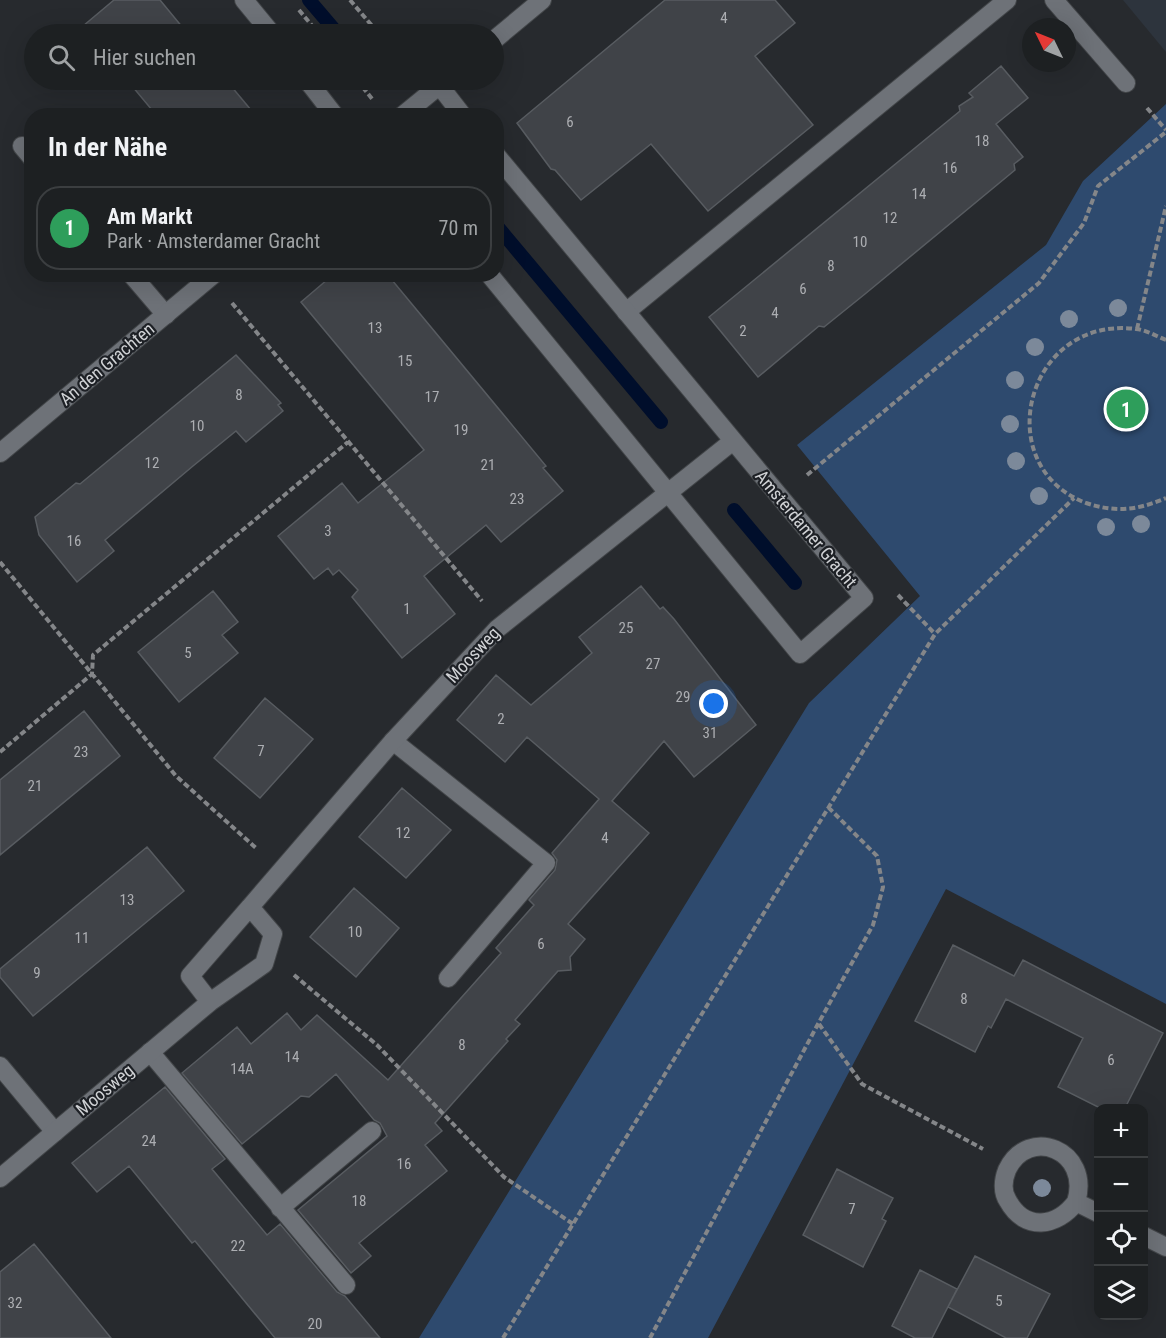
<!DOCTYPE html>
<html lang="de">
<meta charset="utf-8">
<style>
body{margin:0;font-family:"Roboto Condensed",sans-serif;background:#2a2d2f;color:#f1f3f6}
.controls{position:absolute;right:18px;bottom:18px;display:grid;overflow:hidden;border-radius:12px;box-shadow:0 6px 24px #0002}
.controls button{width:54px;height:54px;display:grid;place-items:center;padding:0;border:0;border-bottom:2px solid #3b3e40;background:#1d2022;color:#f1f3f6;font:30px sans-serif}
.compass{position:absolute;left:1022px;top:18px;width:54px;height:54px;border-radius:50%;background:#1d2022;box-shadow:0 6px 24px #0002;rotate:313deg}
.you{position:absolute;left:714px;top:704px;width:21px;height:21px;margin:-15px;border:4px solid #fff;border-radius:50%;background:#1a73e8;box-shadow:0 0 0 9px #1a73e833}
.badge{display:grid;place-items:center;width:39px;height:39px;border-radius:50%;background:#c5bc3d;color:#fff;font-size:20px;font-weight:700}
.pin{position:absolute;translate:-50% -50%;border:3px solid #fff;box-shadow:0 2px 6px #0006}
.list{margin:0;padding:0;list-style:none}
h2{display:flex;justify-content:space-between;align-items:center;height:78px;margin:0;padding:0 24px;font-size:26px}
h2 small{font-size:20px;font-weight:400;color:#a0a3a5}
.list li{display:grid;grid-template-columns:39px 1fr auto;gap:18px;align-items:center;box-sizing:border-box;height:84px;margin:0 12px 12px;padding:0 12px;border:2px solid #3b3e40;border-radius:24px}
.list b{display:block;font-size:22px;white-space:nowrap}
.list p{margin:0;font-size:20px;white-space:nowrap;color:#a0a3a5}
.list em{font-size:20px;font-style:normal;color:#a0a3a5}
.icon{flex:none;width:33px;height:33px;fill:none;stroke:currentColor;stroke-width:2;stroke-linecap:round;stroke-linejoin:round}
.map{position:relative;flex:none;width:1166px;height:1338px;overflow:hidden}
.search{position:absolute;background:#1d2022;box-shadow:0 6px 24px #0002;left:24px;top:24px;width:480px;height:66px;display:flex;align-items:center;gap:15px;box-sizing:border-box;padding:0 21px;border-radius:33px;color:#a0a3a5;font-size:22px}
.panel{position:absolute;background:#1d2022;box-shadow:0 6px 24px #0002;left:24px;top:108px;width:480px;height:174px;border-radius:24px}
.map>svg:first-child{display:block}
.built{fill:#2d343d}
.green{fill:#2e4a6e}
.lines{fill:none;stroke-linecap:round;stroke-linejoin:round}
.stream{stroke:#000e2b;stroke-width:14}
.building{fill:#404348;stroke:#585c61;stroke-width:1.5}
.lane-casing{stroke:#424548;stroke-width:20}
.street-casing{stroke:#424548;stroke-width:20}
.path{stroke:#848689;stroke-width:4;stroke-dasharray:6 3;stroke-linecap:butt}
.lane{stroke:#6e7278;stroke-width:18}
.street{stroke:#6e7278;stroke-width:18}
.tree{fill:#7c899a}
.labels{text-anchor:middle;stroke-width:4.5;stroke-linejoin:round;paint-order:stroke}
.number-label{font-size:15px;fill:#acaeb2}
.street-label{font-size:18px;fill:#d0d2d5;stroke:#1d2025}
</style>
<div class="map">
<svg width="1166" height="1338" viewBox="0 0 1166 1338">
<rect width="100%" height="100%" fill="#272a2e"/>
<path class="built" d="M1123 0H1166V52Z"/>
<path class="green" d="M1166 104V1004L946 889 708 1338H419L809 703 920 596 797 445 1046 245 1083 181Z"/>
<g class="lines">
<path class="stream" d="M309 0 338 34
M496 225 661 422
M734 510 795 583"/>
</g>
<path class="building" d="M114 0H160L188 34H90L83 26Z
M665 0H775L795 23 755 56 813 125 708 211 651 144 581 200 555 170 551 169 517 123Z
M1001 66 1028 98 996 124 1023 157 1014 164 1015 170 865 294 824 327 819 326 758 377 709 317 960 111 959 106 973 97 969 93Z
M127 80H226L256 116H157Z
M334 274H387L546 466 543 468 563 491 501 542 486 525 424 576 455 614 402 658 352 597 358 590 339 570 333 575 328 568 314 579 278 536 342 483 358 503 424 450 301 302Z
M236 355 281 403 278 405 283 411 246 442 236 431 193 466 105 540 114 551 77 582 39 535 35 517 76 483 80 484Z
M641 586 660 609 663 607 674 619 756 725 694 777 664 741 612 801 649 833 568 924 585 939 570 957 571 970 558 971 515 1020 520 1024 506 1039 508 1041 435 1123 442 1131 425 1145 447 1171 359 1243 371 1256 351 1273 298 1210 387 1136 380 1123 374 1120 336 1074 309 1097 301 1096 242 1144 182 1073 237 1027 251 1044 287 1013 301 1030 317 1015 388 1080 501 953 496 948 534 905 529 900 555 870 557 860 552 853 599 799 527 737 505 762 457 720 496 675 531 705 592 653 579 637Z
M213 591 238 622 222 635 238 653 179 702 138 652Z
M265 698 313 739 260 798 214 758Z
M84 711 120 756 0 855V780Z
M402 788 451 830 406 878 359 837Z
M147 847 184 891 33 1016 0 977V969Z
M354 888 399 928 356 977 310 937Z
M953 945 1014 976 1023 960 1163 1033 1125 1108H1100L1058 1087 1083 1038 1006 999 991 1028 988 1026 975 1052 915 1021Z
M165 1087 225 1159 212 1169 267 1235 280 1224 337 1292 345 1296 380 1338H275L195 1241 192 1243 129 1166 97 1192 72 1163Z
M837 1169 893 1198 882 1219 886 1221 863 1267 803 1235Z
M34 1244 62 1278 111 1338H0V1272Z
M975 1256 1050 1294 1027 1338H1006L948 1307Z
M920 1270 957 1289 932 1338H915L892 1326Z"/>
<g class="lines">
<g class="lane-casing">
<path id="lane" d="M22 146 32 158
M131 274 166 315
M626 312 1007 0
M393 741 546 863 448 978
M150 1052 346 1285
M0 1066 55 1132
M280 1208 372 1131"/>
</g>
<g class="street-casing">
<path id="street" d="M244 0 272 34
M1054 0 1126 83
M494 40 542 0
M307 80 335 116
M439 85 463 116
M402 116 446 80
M489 274 800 654 864 598 496 155
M0 453 214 274
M250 907 393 741 497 629 733 441
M0 1178 210 1002 264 964 273 934 250 907 190 976 210 1002
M1076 1202C1092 1150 1028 1125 1007 1170 1003 1180 1002 1192 1008 1201 1025 1232 1057 1227 1076 1202L1098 1213
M1144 1236 1166 1247"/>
</g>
<path class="path" d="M350 0 379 34
M299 10 319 34
M357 80 373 100
M1147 108 1166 130
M232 303 482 601
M1137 329 1166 206
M1166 340C1156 336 1146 330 1136 329 1026 315 988 466 1086 503 1116 513 1138 510 1166 498
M807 475 1039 283 1084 223 1098 186 1166 132
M0 562 176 776 257 849
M898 595 935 634
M0 752 92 674 93 655 348 442
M294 975 377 1045 504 1177 573 1224
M819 1024 862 1084 983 1149
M503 1338 935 634 1074 498
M650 1338 818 1024 873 925 883 887 877 856 828 807"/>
<use href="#lane" class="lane"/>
<use href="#street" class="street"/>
</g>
<g class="tree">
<circle cx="1118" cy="308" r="9"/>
<circle cx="1069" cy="319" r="9"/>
<circle cx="1035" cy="347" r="9"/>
<circle cx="1015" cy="380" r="9"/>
<circle cx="1010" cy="424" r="9"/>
<circle cx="1016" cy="461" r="9"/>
<circle cx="1039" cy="496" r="9"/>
<circle cx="1141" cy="524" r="9"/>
<circle cx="1106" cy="527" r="9"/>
<circle cx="1042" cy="1188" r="9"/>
</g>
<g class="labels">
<g class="number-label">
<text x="724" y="23">4</text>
<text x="570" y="127">6</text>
<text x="982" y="146">18</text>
<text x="950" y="173">16</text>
<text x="919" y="199">14</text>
<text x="890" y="223">12</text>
<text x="860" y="247">10</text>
<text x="831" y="271">8</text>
<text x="803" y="294">6</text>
<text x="775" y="318">4</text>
<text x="375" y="333">13</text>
<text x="743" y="336">2</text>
<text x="405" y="366">15</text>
<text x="239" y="400">8</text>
<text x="432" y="402">17</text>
<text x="197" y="431">10</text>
<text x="461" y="435">19</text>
<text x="152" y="468">12</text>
<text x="488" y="470">21</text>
<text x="517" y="504">23</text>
<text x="328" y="536">3</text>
<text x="74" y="546">16</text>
<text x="407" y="614">1</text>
<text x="626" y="633">25</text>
<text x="188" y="658">5</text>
<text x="653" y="669">27</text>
<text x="683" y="702">29</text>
<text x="501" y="724">2</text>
<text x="710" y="738">31</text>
<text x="261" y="756">7</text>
<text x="81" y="757">23</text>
<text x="35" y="791">21</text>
<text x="403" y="838">12</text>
<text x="605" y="843">4</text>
<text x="127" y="905">13</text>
<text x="355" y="937">10</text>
<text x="82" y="943">11</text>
<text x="541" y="949">6</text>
<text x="37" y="978">9</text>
<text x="964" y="1004">8</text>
<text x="462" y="1050">8</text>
<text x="292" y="1062">14</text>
<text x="1111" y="1065">6</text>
<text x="242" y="1074">14A</text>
<text x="149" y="1146">24</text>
<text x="404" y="1169">16</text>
<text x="359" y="1206">18</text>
<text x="852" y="1214">7</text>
<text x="238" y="1251">22</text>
<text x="999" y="1306">5</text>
<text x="15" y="1308">32</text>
<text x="315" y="1329">20</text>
</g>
<g class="street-label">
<text transform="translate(107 364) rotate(-40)" y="6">An den Grachten</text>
<text transform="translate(806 529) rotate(50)" y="6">Amsterdamer Gracht</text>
<text transform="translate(473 655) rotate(-47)" y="6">Moosweg</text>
<text transform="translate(105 1090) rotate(-40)" y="6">Moosweg</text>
</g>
</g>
</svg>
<div class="controls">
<button>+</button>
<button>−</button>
<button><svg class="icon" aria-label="locate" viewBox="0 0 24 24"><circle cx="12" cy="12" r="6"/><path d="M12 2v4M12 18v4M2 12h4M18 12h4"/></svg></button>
<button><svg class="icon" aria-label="layers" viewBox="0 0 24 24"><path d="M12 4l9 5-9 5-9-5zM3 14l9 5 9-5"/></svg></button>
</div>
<svg class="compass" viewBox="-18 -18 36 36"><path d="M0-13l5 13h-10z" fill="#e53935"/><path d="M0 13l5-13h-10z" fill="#a0a3a5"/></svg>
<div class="you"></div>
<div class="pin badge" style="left:1126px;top:409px;background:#2e9e5b">1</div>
<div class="search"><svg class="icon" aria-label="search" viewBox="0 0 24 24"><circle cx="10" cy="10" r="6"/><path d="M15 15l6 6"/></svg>Hier suchen</div>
<section class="panel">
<h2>In der Nähe<small></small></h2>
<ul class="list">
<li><span class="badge" style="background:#2e9e5b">1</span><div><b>Am Markt</b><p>Park · Amsterdamer Gracht</p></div><em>70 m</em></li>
</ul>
</section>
</div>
